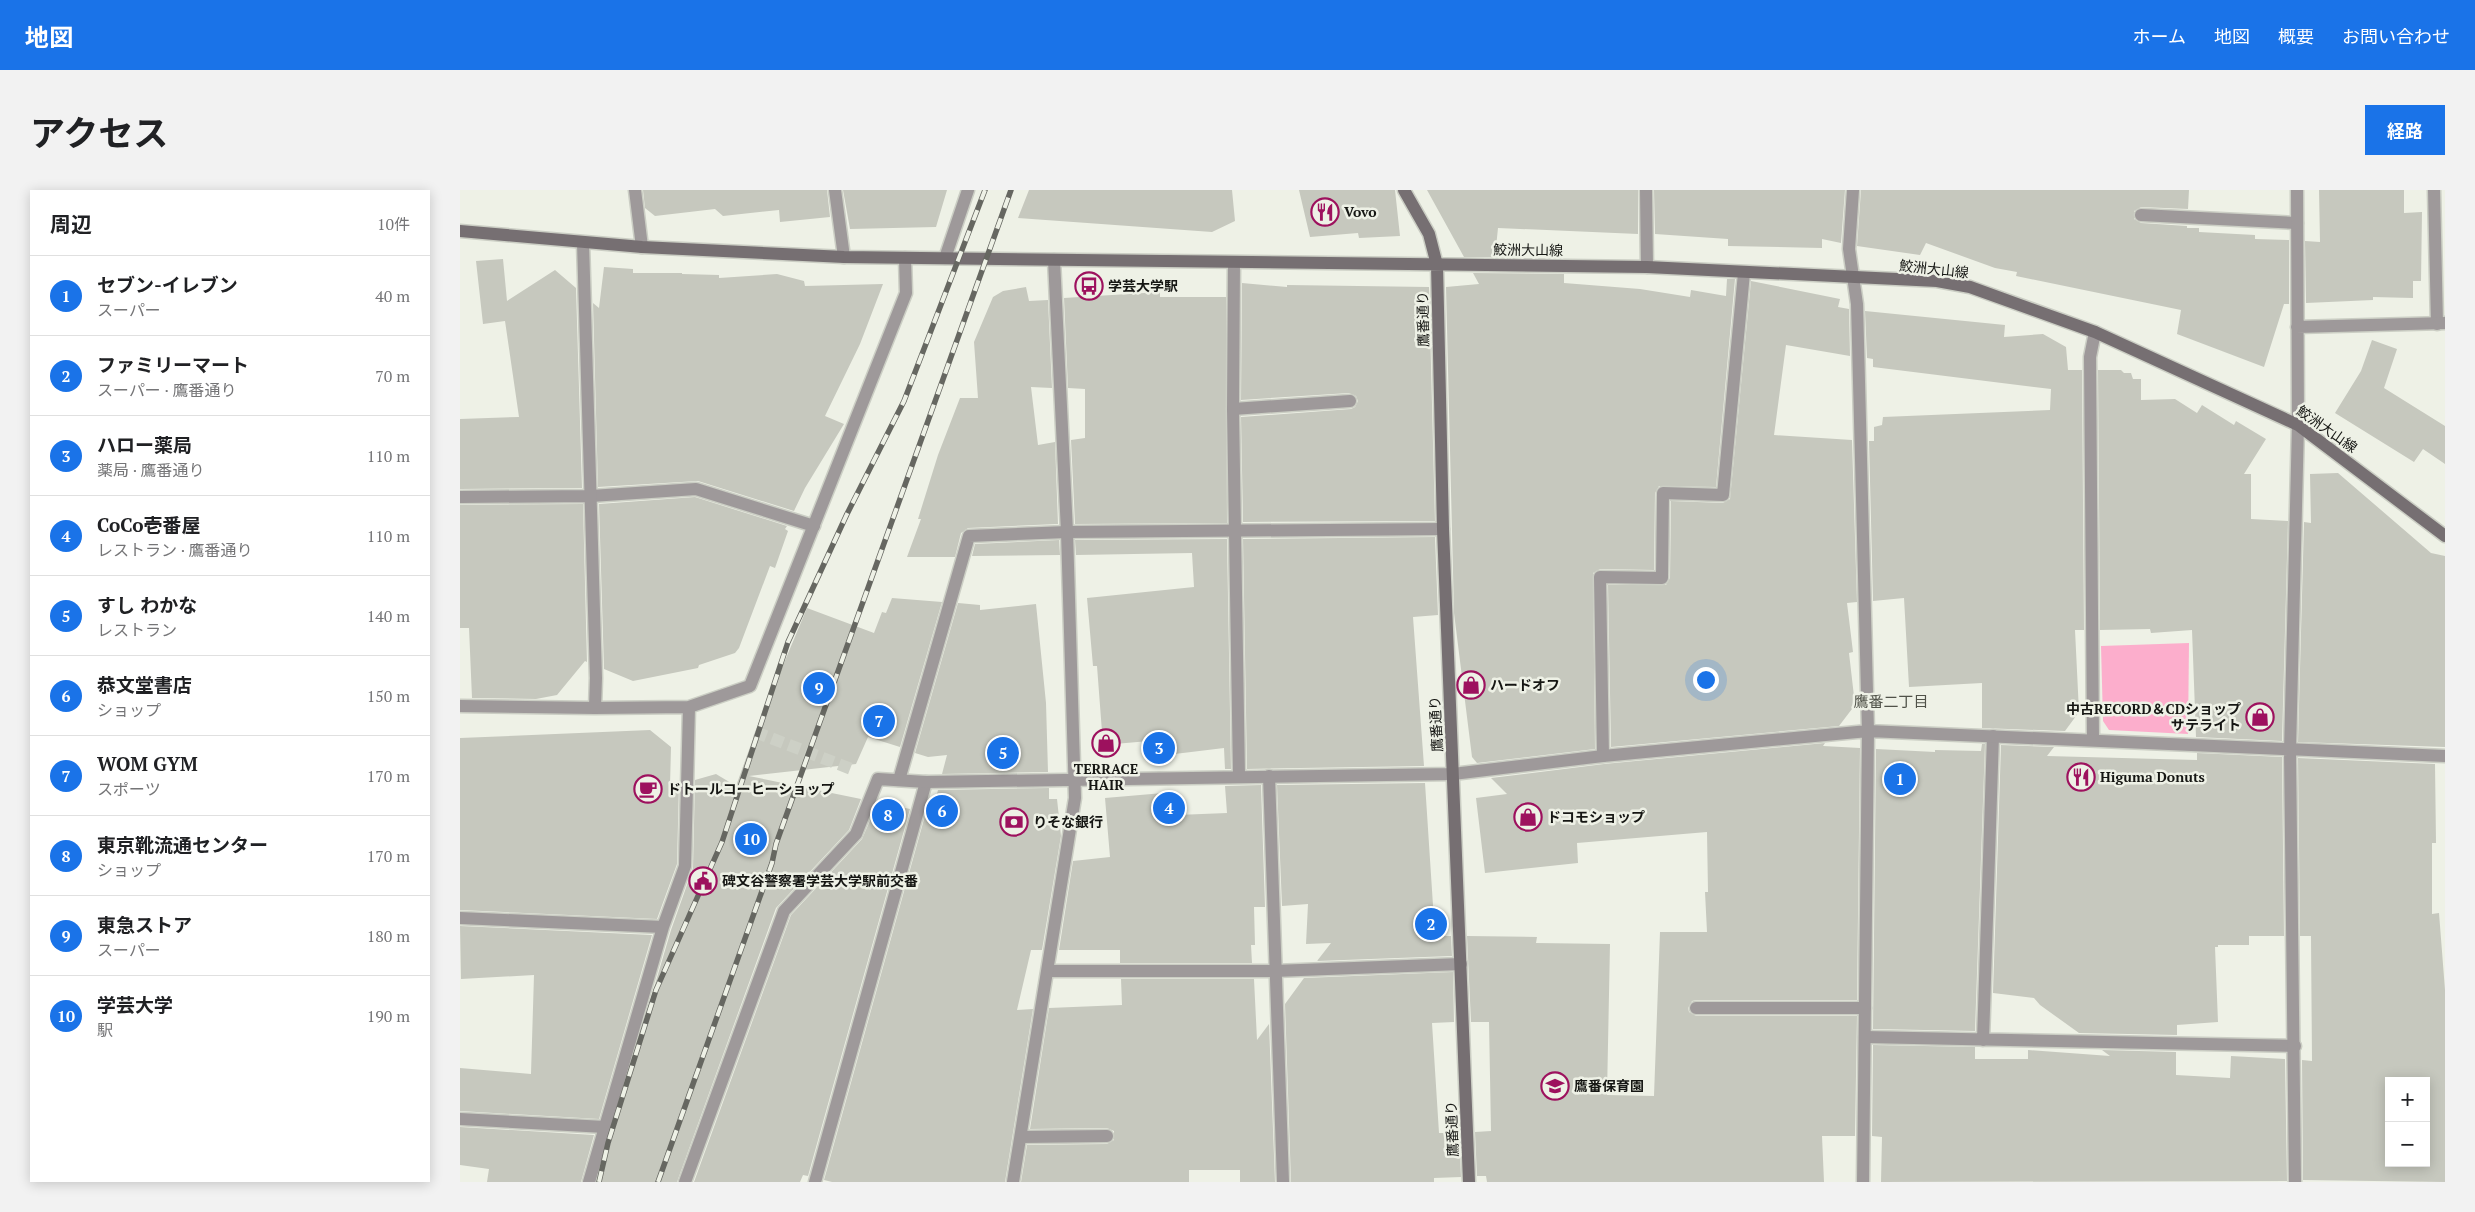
<!DOCTYPE html>
<html lang="ja">
<meta charset="utf-8">
<style>
body{margin:0;font-family:"PT Serif","Noto Sans JP",serif;background:#f2f2f2;color:#202124}
.controls{position:absolute;right:15px;bottom:15px;display:grid;overflow:hidden;border-radius:0px;box-shadow:0 2px 12px #0003}
.controls button{width:45px;height:45px;display:grid;place-items:center;padding:0;border:0;border-bottom:1px solid #e0e0e0;background:#fff;color:#202124;font:25px sans-serif}
.you{position:absolute;left:1245px;top:489px;width:18px;height:18px;margin:-12px;border:4px solid #fff;border-radius:50%;background:#1a73e8;box-shadow:0 0 0 8px #1a73e833}
.badge{display:grid;place-items:center;width:32px;height:32px;border-radius:50%;background:#1a73e8;color:#fff;font-size:16px;font-weight:700}
.pin{position:absolute;translate:-50% -50%;border:2px solid #fff;box-shadow:0 1px 5px #0006}
.list{margin:0;padding:0;list-style:none}
h2{display:flex;justify-content:space-between;align-items:center;height:65px;margin:0;padding:0 20px;font-size:21px}
h2 small{font-size:16px;font-weight:400;color:#757577}
.list li{display:grid;grid-template-columns:32px 1fr auto;gap:15px;align-items:center;box-sizing:border-box;height:80px;padding:0 20px;border-top:1px solid #e0e0e0}
.list b{display:block;font-size:19px;white-space:nowrap}
.list p{margin:0;font-size:16px;white-space:nowrap;color:#757577}
.list em{font-size:16px;font-style:normal;color:#757577}
.map{position:relative;flex:none;width:1985px;height:992px;overflow:hidden;border-radius:0px}
header{display:flex;align-items:center;gap:30px;box-sizing:border-box;height:70px;padding:0 25px;background:#1a73e8;color:#fff}
header strong{font-size:24px}
nav{display:flex;gap:28px;margin-inline-start:auto;font-size:18px}
.intro{display:flex;align-items:center;justify-content:space-between;box-sizing:border-box;height:120px;padding:0 30px}
h1{margin:0;font-size:35px}
.button{padding:12px 22px;border-radius:0px;background:#1a73e8;color:#fff;font-size:18px;font-weight:700}
main{display:flex;gap:30px;padding:0 30px}
aside{flex:1;background:#fff;border-radius:0px;box-shadow:0 2px 12px #0003}
.map>svg:first-child{display:block}
.green{fill:#fcaecc}
.building{fill:#c6c8be;fill-rule:evenodd}
.lines{fill:none;stroke-linecap:round;stroke-linejoin:round}
.street-tunnel{stroke:#cdd0c6;stroke-width:12;stroke-dasharray:12 6;stroke-linecap:butt}
.lane-casing{stroke:#cbcec4;stroke-width:15}
.street-casing{stroke:#cbcec4;stroke-width:15}
.secondary-casing{stroke:#cbcec4;stroke-width:15}
.lane{stroke:#9e999a;stroke-width:12}
.street{stroke:#9e999a;stroke-width:12}
.secondary{stroke:#766f72;stroke-width:12}
.rail-casing{stroke:#666761;stroke-width:5.5}
.rail{stroke:#eef1e6;stroke-width:4;stroke-dasharray:11;stroke-linecap:butt}
.labels{text-anchor:middle;stroke-width:5;stroke-linejoin:round;paint-order:stroke}
.poi-label{font-size:14px;font-weight:bold;fill:#151613;stroke:#eef1e6;text-anchor:start}
.street-label{font-size:14px;fill:#151613;stroke:#eef1e6}
.neighbourhood-label{font-size:15px;fill:#505249;stroke:#eef1e6}
</style>
<header>
<strong>地図</strong>
<nav><a>ホーム</a><a>地図</a><a>概要</a><a>お問い合わせ</a></nav>
</header>
<div class="intro"><h1>アクセス</h1><a class="button">経路</a></div>
<main>
<aside>
<h2>周辺<small>10件</small></h2>
<ul class="list">
<li><span class="badge">1</span><div><b>セブン-イレブン</b><p>スーパー</p></div><em>40 m</em></li>
<li><span class="badge">2</span><div><b>ファミリーマート</b><p>スーパー · 鷹番通り</p></div><em>70 m</em></li>
<li><span class="badge">3</span><div><b>ハロー薬局</b><p>薬局 · 鷹番通り</p></div><em>110 m</em></li>
<li><span class="badge">4</span><div><b>CoCo壱番屋</b><p>レストラン · 鷹番通り</p></div><em>110 m</em></li>
<li><span class="badge">5</span><div><b>すし わかな</b><p>レストラン</p></div><em>140 m</em></li>
<li><span class="badge">6</span><div><b>恭文堂書店</b><p>ショップ</p></div><em>150 m</em></li>
<li><span class="badge">7</span><div><b>WOM GYM</b><p>スポーツ</p></div><em>170 m</em></li>
<li><span class="badge">8</span><div><b>東京靴流通センター</b><p>ショップ</p></div><em>170 m</em></li>
<li><span class="badge">9</span><div><b>東急ストア</b><p>スーパー</p></div><em>180 m</em></li>
<li><span class="badge">10</span><div><b>学芸大学</b><p>駅</p></div><em>190 m</em></li>
</ul>
</aside>
<div class="map">
<svg width="1985" height="992" viewBox="0 0 1985 992">
<rect width="100%" height="100%" fill="#eef1e6"/>
<path class="green" d="M1729 453 1728 544 1649 540 1643 531 1641 456Z"/>
<path class="building" d="M183 0H367L370 27 320 32 319 20 263 26 255 19 195 26 185 18Z
M383 0H487L476 37 390 39Z
M569 0H772L775 31 752 42 558 28Z
M839 0H935L940 46 899 48 898 43 850 47Z
M967 0H1178V44L1038 38 1035 67H1004Z
M1194 0H1385L1381 53 1362 49V58L1268 56V49L1195 44Z
M1401 0H1729L1728 19 1681 17 1674 21V29L1681 33 1727 36V38H1739V42L1795 45V49L1829 50V114H1824L1804 177 1717 144 1721 120 1556 86 1557 82 1535 78 1466 53 1460 65 1397 56Z
M1859 0H1944V23L1962 22 1961 91H1953V108L1913 107V110L1846 113 1845 51 1860 52Z
M43 69 47 111 95 80 116 98 122 298 0 299V229L59 227 45 131 23 134 16 71Z
M144 77 173 79V83H222V84L259 85V88L317 84 344 91 345 96 423 94 400 154 365 226 384 234 345 298 334 321 238 291 138 297 133 113 139 118Z
M1013 83 1104 84V93L1180 99 1230 107 1231 100 1266 106 1267 89H1275L1256 297 1199 296 1195 303 1194 380 1140 379 1133 383 1135 559 1017 573 1012 567 994 423 986 97 1019 94Z
M1291 91 1380 109 1378 117 1389 119 1390 166 1326 155 1314 245 1392 250 1397 412 1387 413 1393 462 1389 463 1395 515 1379 536 1151 557 1148 395H1206L1210 388 1211 311 1263 313 1270 309Z
M782 93 827 97V95L969 97 975 331 783 332 781 227 891 219 895 217 898 211 896 206 889 203 781 210Z
M566 97 569 111 588 110 592 198 571 197 578 255 595 252 598 334 508 338 501 343 495 367H447L461 329H458L478 265 500 208H518L514 152 533 107 543 101Z
M700 102V107H766L767 333 615 334 611 250 625 248V199L608 198 604 108Z
M1405 121 1545 135 1544 147 1583 144 1606 157 1608 180H1622L1624 440H1615L1619 522 1605 541 1522 538V493L1449 497 1444 408 1413 411 1409 251H1414V237L1422 235 1423 227 1590 220 1591 199 1413 177V169L1407 168Z
M1912 150 1937 159 1924 198 1985 236V274L1963 259 1954 272 1875 223 1901 181Z
M1638 180H1661L1664 183H1671L1673 189H1681V210L1715 209 1737 223 1742 215 1774 235 1776 231 1806 249 1784 284H1791V329L1828 331 1822 551 1736 547 1732 440 1691 443 1690 439 1640 440Z
M1878 283 1971 363 1985 366V557L1838 552 1844 332 1851 333 1850 284Z
M235 307 327 336 325 339 328 341 315 378 310 376 279 458 275 463 239 475 238 478 173 491 144 479 139 314Z
M123 314 127 472 125 471 97 505 76 509 12 508 9 438H0V315Z
M975 347 978 425 953 427 964 576 787 579 783 349Z
M767 349 771 579H765L764 558 690 567 689 551 643 555 637 476H633L627 408 734 397 732 363 616 365 615 350Z
M599 350 600 365 512 366 515 354Z
M432 408 482 412 440 557 408 547 396 574 289 586 401 609 389 640 316 718 217 992H137L211 740 233 678 235 590 256 584 276 596 298 535 347 418 414 443 422 422 426 423Z
M498 413 520 415V420L576 414 586 513 588 582 482 584 487 565 468 567 455 563Z
M190 540 211 557 210 596 219 594 217 674 197 729 0 720V548Z
M1365 553 1363 556 1400 558 1397 810H1236L1232 811 1228 818 1229 822 1236 826H1397L1395 946H1362L1364 992H1027L1026 986H1017L1015 942 1031 941 1029 832H1011L1007 746 1077 747 1076 753 1150 754 1147 905 1194 906 1200 742H1247L1245 702H1248L1247 642 1117 653 1118 673 1025 683 1016 608 1047 604 1031 588 1144 574Z
M1522 554H1525L1515 841 1413 839 1416 559 1475 562V560L1521 561Z
M1541 555 1594 557 1587 566 1737 570V563L1822 567 1824 746H1789V755H1758V757H1755L1758 832 1717 835V845L1619 843 1580 815 1574 808 1533 803Z
M1838 568 1975 574 1976 653H1972V724L1979 723 1985 800V992L1843 990 1842 870 1852 871 1851 746H1840ZM1929 891H1966V973H1929Z
M965 593 975 746H991L992 766 857 771 871 753 846 754 848 714 822 716 817 595Z
M801 595 805 717H794L795 755H791L792 773H660V760H599L613 671 650 667 645 608 715 602 717 625 767 623 765 596Z
M589 598V609H597L601 646 582 760H571L557 820 573 819 545 992H372L364 990 466 622 472 623 478 600Z
M418 612 450 619 348 986 343 985 340 992H234L331 725 402 649Z
M0 736 192 745 139 929 0 921V878L71 884 74 785 1 789Z
M993 782 994 832 972 833 979 943H999L1001 987 974 988V992H831L825 814 844 788Z
M661 789H794L797 850 809 834 815 992H780V980H729V992H561L567 955 647 954 654 950V941L647 938 570 939 589 818 662 815Z
M1413 855 1515 857V869H1568V860L1650 866 1642 860 1716 862V885L1770 888 1771 866 1825 869 1827 991 1421 992 1422 947 1412 946Z
M0 937 134 945 121 992H27L29 979 0 975Z"/>
<g class="lines">
<path class="street-tunnel" d="M295 542 394 580"/>
<g class="lane-casing">
<path id="lane" d="M375 0 384 67
M1186 0 1187 77
M1974 0 1977 134
M1681 25 1837 33
M773 219 890 211
M131 306 236 299 354 336
M1633 550 1630 167 1635 142
M1143 566 1140 387 1202 388 1203 303 1263 305 1284 83
M809 586 823 992
M439 590 509 346 607 342 983 339
M588 781H814L1001 774
M1236 818H1405
M1405 847 1835 856
M1523 850 1533 546
M0 929 145 937
M355 992 466 592"/>
</g>
<g class="street-casing">
<path id="street" d="M175 0 182 57
M1393 0 1389 59 1397 114 1408 541 1403 992
M123 53 136 488 135 518
M485 68 508 0
M774 73 773 219 779 586
M1837 137 1985 133
M0 307 131 306
M0 516 135 518 229 517 290 496 446 103 445 68
M0 728 203 737
M561 947 647 946
M129 992 203 737 225 676 229 517
M225 992 324 721 396 644 418 589 466 592 993 584 1143 566 1408 541 1985 566
M553 992 615 608 607 342 594 70
M1835 992 1830 561 1838 235 1837 0"/>
</g>
<g class="secondary-casing">
<path id="secondary" d="M944 0 969 44 977 75 983 339 1009 992
M0 41 182 57 384 67 1187 77 1477 91 1510 97 1635 142 1838 235 1985 346"/>
</g>
<use href="#lane" class="lane"/>
<use href="#street" class="street"/>
<use href="#secondary" class="secondary"/>
<g class="rail-casing">
<path id="rail" d="M139 992 148 953 196 800 262 652 328 452 387 324 444 211 525 0
M198 992 312 673 316 654 551 0"/>
</g>
<use href="#rail" class="rail"/>
</g>
<defs>
<g id="restaurant-ring" transform="scale(1.4375)"><circle r="9.5" fill="#eef1e6" stroke="#9d115e" stroke-width="1.5"/><path d="M-5-6h1v4h1v-4h1v4h1v-4h1v5L-1.5 .5V6h-2V.5L-5-1ZM5-6V6H3V1.5H1.5Q1.5-4 5-6Z" fill="#9d115e"/></g>
<g id="bus-ring" transform="scale(1.4375)"><circle r="9.5" fill="#eef1e6" stroke="#9d115e" stroke-width="1.5"/><path d="M-5-6H5V4H4V6H2V4H-2V6H-4V4H-5ZM-3.5-4V0h7V-4ZM-3.5 1.2v1.5H-2V1.2ZM2 1.2v1.5H3.5V1.2Z" fill="#9d115e"/></g>
<g id="shop-ring" transform="scale(1.4375)"><circle r="9.5" fill="#eef1e6" stroke="#9d115e" stroke-width="1.5"/><path d="M-5-2.5h2.3a2.7 3.5 0 0 1 5.4 0H5L5.5 6h-11ZM-1.5-2.5h3a1.5 2.3 0 0 0-3 0Z" fill="#9d115e"/></g>
<g id="cafe-ring" transform="scale(1.4375)"><circle r="9.5" fill="#eef1e6" stroke="#9d115e" stroke-width="1.5"/><path d="M-5.5-4.5H6V0H3Q3 3.5 0 3.5H-2.5Q-5.5 3.5-5.5 0ZM3-3.2v2h1.7v-2ZM-6 4.5H4V6H-6Z" fill="#9d115e"/></g>
<g id="bank-ring" transform="scale(1.4375)"><circle r="9.5" fill="#eef1e6" stroke="#9d115e" stroke-width="1.5"/><path d="M-6-4H6V4H-6ZM0-2.3a2.3 2.3 0 1 0 0 4.6a2.3 2.3 0 1 0 0-4.6Z" fill="#9d115e"/></g>
<g id="civic-ring" transform="scale(1.4375)"><circle r="9.5" fill="#eef1e6" stroke="#9d115e" stroke-width="1.5"/><path d="M-.6-6.5H3V-4.5H.6V-3L4-1V1h2V6H-6V1h2V-1L-.6-3ZM-1.2 2.5V6h2.4V2.5Z" fill="#9d115e"/></g>
<g id="school-ring" transform="scale(1.4375)"><circle r="9.5" fill="#eef1e6" stroke="#9d115e" stroke-width="1.5"/><path d="M0-5L7-2L0 1L-7-2ZM-4 1L0 2.5L4 1V4Q0 6-4 4Z" fill="#9d115e"/></g>
</defs>
<g fill-rule="evenodd">
<use href="#restaurant-ring" x="865" y="22"/>
<use href="#bus-ring" x="629" y="96"/>
<use href="#shop-ring" x="1011" y="495"/>
<use href="#shop-ring" x="1800" y="527"/>
<use href="#shop-ring" x="646" y="553"/>
<use href="#restaurant-ring" x="1621" y="587"/>
<use href="#cafe-ring" x="188" y="599"/>
<use href="#shop-ring" x="1068" y="627"/>
<use href="#bank-ring" x="554" y="632"/>
<use href="#civic-ring" x="243" y="691"/>
<use href="#school-ring" x="1095" y="896"/>
</g>
<g class="labels">
<g class="poi-label">
<text x="884" y="27">Vovo</text>
<text x="648" y="101">学芸大学駅</text>
<text x="1030" y="500">ハードオフ</text>
<text x="1781" y="524" text-anchor="end">中古RECORD＆CDショップ<tspan x="1781" dy="16">サテライト</tspan></text>
<text x="646" y="584" text-anchor="middle">TERRACE<tspan x="646" dy="16">HAIR</tspan></text>
<text x="1640" y="592">Higuma Donuts</text>
<text x="207" y="604">ドトールコーヒーショップ</text>
<text x="1087" y="632">ドコモショップ</text>
<text x="573" y="637">りそな銀行</text>
<text x="262" y="696">碑文谷警察署学芸大学駅前交番</text>
<text x="1114" y="901">鷹番保育園</text>
</g>
<g class="street-label">
<text transform="translate(1068 60) rotate(1)" y="5">鮫洲大山線</text>
<text transform="translate(1474 79) rotate(6)" y="5">鮫洲大山線</text>
<text transform="translate(963 129) rotate(-91)" y="5">鷹番通り</text>
<text transform="translate(1867 239) rotate(35)" y="5">鮫洲大山線</text>
<text transform="translate(976 534) rotate(-93)" y="5">鷹番通り</text>
<text transform="translate(992 939) rotate(-92)" y="5">鷹番通り</text>
</g>
<g class="neighbourhood-label">
<text x="1431" y="517">鷹番二丁目</text>
</g>
</g>
</svg>
<div class="controls">
<button>+</button>
<button>−</button>
</div>
<div class="you"></div>
<div class="pin badge" style="left:1440px;top:589px">1</div>
<div class="pin badge" style="left:971px;top:734px">2</div>
<div class="pin badge" style="left:699px;top:558px">3</div>
<div class="pin badge" style="left:709px;top:618px">4</div>
<div class="pin badge" style="left:543px;top:563px">5</div>
<div class="pin badge" style="left:482px;top:621px">6</div>
<div class="pin badge" style="left:419px;top:531px">7</div>
<div class="pin badge" style="left:428px;top:625px">8</div>
<div class="pin badge" style="left:359px;top:498px">9</div>
<div class="pin badge" style="left:291px;top:649px">10</div>
</div>
</main>
